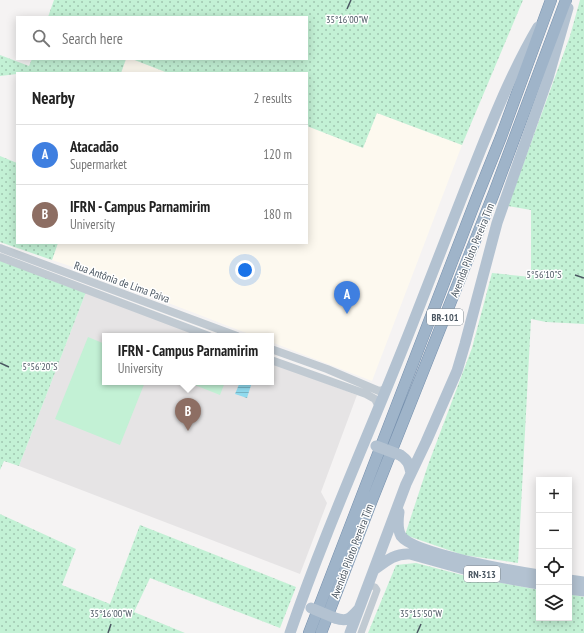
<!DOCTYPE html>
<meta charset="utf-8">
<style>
body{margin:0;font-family:"PT Sans Narrow",sans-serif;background:#f2f2f2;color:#222}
.controls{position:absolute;right:12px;bottom:12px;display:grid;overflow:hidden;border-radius:0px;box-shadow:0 2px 10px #0003}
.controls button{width:36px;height:36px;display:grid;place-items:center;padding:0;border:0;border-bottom:1px solid #e0e0e0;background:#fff;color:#222;font:20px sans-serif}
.you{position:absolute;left:245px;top:270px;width:14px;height:14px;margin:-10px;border:3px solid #fff;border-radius:50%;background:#1a73e8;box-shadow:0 0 0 6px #1a73e833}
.badge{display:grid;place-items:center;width:26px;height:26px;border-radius:50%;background:#0f766e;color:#fff;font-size:13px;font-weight:700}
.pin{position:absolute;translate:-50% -33px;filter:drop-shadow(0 1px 2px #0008)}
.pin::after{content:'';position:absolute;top:21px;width:14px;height:12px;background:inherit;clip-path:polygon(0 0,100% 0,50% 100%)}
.popup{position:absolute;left:102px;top:333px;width:172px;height:52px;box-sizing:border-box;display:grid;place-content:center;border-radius:0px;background:#fff;filter:drop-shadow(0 1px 3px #0005);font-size:13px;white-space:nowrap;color:#767676}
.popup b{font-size:15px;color:#222}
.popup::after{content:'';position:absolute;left:50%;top:100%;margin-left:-8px;border:8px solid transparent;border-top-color:#fff}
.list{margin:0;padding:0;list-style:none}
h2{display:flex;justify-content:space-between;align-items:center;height:52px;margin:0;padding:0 16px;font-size:17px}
h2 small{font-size:13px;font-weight:400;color:#767676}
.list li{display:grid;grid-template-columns:26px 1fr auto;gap:12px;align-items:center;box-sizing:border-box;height:60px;padding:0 16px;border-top:1px solid #e0e0e0}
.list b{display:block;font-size:15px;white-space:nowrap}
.list p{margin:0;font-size:13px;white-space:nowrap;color:#767676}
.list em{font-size:13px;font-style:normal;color:#767676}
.icon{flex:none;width:22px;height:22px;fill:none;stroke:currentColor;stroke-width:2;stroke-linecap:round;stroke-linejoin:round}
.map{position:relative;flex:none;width:584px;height:633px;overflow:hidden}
.search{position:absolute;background:#fff;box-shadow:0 2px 10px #0003;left:16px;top:16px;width:292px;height:44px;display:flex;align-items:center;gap:10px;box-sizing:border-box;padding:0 14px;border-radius:0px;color:#767676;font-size:15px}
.panel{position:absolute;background:#fff;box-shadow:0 2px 10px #0003;left:16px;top:72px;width:292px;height:172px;border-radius:0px}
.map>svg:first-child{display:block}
.commercial{fill:#fdf9ef}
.education{fill:#e6e4e5}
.grass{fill:url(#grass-dots)}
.pitch{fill:#c3f1d5}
.water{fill:url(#water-rules)}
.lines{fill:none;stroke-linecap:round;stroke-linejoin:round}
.trunk-casing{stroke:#7690ad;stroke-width:12}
.minor{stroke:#c1cad2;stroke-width:7}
.tertiary{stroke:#c1cad2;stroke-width:8}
.primary{stroke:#b3c2d1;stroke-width:11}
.trunk{stroke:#9fb4c9;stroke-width:11}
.primary-bridge{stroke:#b3c2d1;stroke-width:11}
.ticks{fill:none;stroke:#4a5661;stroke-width:1.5}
.labels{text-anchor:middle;stroke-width:3;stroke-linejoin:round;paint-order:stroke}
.shield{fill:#fff;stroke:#808990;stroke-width:1}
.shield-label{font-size:10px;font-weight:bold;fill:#4a5661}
.street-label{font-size:11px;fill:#4a5661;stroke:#fff}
.ticks-label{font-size:10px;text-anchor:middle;fill:#4a5661;stroke:#fff;stroke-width:3;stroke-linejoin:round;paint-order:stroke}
</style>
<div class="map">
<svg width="584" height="633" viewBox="0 0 584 633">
<defs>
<pattern id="grass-dots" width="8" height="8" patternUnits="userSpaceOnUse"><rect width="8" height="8" fill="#c3f1d5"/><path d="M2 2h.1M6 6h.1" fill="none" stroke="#a0c6b0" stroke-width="1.8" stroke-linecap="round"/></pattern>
<pattern id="water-rules" width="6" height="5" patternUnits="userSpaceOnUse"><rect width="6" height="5" fill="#90daee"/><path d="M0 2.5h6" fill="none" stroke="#78b4c4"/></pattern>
</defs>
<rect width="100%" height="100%" fill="#f5f3f3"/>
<path class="commercial" d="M126 59H132L168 73H121Z
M377 113 462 145 372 381 271 342V336H254L88 272 52 260 58 243H307V126L363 148Z"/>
<path class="education" d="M86 292 200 336H105V382H271V363L357 395 321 492 327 503 300 574 19 466Z"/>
<path class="grass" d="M54 0H523L462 145 377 113 363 148 307 126V73H168L132 59H307V17H48Z
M580 0H584V324L546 322 531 319 518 563 463 555 405 535 428 465 472 348 492 273 531 277V210L508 206 570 36Z
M0 55 29 66 32 59H126L121 73H17V74L0 76Z
M0 156 17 163V243H58L52 260 0 242Z
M0 259 86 292 19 466 4 461 0 470Z
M0 514 76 549 62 585 110 604 140 525 296 587 280 628 150 578 134 612 185 633H0Z
M416 563 466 576 539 590V618H569V594L584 597V633H368L396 565Z"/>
<path class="pitch" d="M88 337 105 344V382H145L120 445 55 419Z
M187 382H225L220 395Z"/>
<path class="water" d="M240 382H252L247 398 235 394Z"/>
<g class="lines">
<g class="trunk-casing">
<path id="trunk" d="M309 633 477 197 501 137 551 0
M321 633 372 500 494 193 566 0"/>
</g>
<path class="minor" d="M361 633 377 590 375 587 369 585"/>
<path class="tertiary" d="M0 248 237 336
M0 257 209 336
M271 349 327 369 379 391 386 389
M271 360 366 394 375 399 379 407"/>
<path class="primary" d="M400 455C408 460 409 464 411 473
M399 512C398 519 397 529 401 536 414 554 514 571 539 575
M374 570C386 561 395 553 410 554L482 574 539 584
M569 580 584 582
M569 589 584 591
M335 618C347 622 350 619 358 610
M290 633C327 525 375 421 416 315 438 259 459 204 481 149 498 107 515 66 538 27
M350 633 406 484 426 442 457 371 465 344 497 223 548 78 568 8"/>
<use href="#trunk" class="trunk"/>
<path class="primary-bridge" d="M376 446 400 455
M311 608 335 618"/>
</g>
<path class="ticks" d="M347 9 351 0M575 275 584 278M0 363 9 367M108 633 111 624M417 633 421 624"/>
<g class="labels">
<g class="shield">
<rect x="427" y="309" width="36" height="16" rx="3"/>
<rect x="464" y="566" width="36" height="16" rx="3"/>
</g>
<g class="shield-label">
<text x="445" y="321">BR-101</text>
<text x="482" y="578">RN-313</text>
</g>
<g class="street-label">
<text transform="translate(472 250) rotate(-68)" y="4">Avenida Piloto Pereira Tim</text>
<text transform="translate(122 282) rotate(20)" y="4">Rua Antônia de Lima Paiva</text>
<text transform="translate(352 551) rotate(-69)" y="4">Avenida Piloto Pereira Tim</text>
</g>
</g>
<g class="ticks-label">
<text x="347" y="23">35°16'00"W</text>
<text x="544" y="278">5°56'10"S</text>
<text x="40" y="370">5°56'20"S</text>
<text x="111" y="617">35°16'00"W</text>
<text x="421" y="617">35°15'50"W</text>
</g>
</svg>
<div class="controls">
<button>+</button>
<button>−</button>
<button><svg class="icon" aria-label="locate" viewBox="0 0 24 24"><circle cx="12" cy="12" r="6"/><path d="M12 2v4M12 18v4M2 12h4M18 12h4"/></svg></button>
<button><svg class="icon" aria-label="layers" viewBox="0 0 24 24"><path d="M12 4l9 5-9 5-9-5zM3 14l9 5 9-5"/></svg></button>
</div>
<div class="you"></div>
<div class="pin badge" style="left:347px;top:314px;background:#3f7fe0">A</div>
<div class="pin badge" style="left:188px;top:431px;background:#8d6e63">B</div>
<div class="popup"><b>IFRN - Campus Parnamirim</b>University</div>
<div class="search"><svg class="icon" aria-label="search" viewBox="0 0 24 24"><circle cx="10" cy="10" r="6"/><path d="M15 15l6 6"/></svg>Search here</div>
<section class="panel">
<h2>Nearby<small>2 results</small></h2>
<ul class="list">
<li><span class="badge" style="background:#3f7fe0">A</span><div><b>Atacadão</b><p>Supermarket</p></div><em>120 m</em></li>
<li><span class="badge" style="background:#8d6e63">B</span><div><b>IFRN - Campus Parnamirim</b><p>University</p></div><em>180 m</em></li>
</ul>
</section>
</div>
